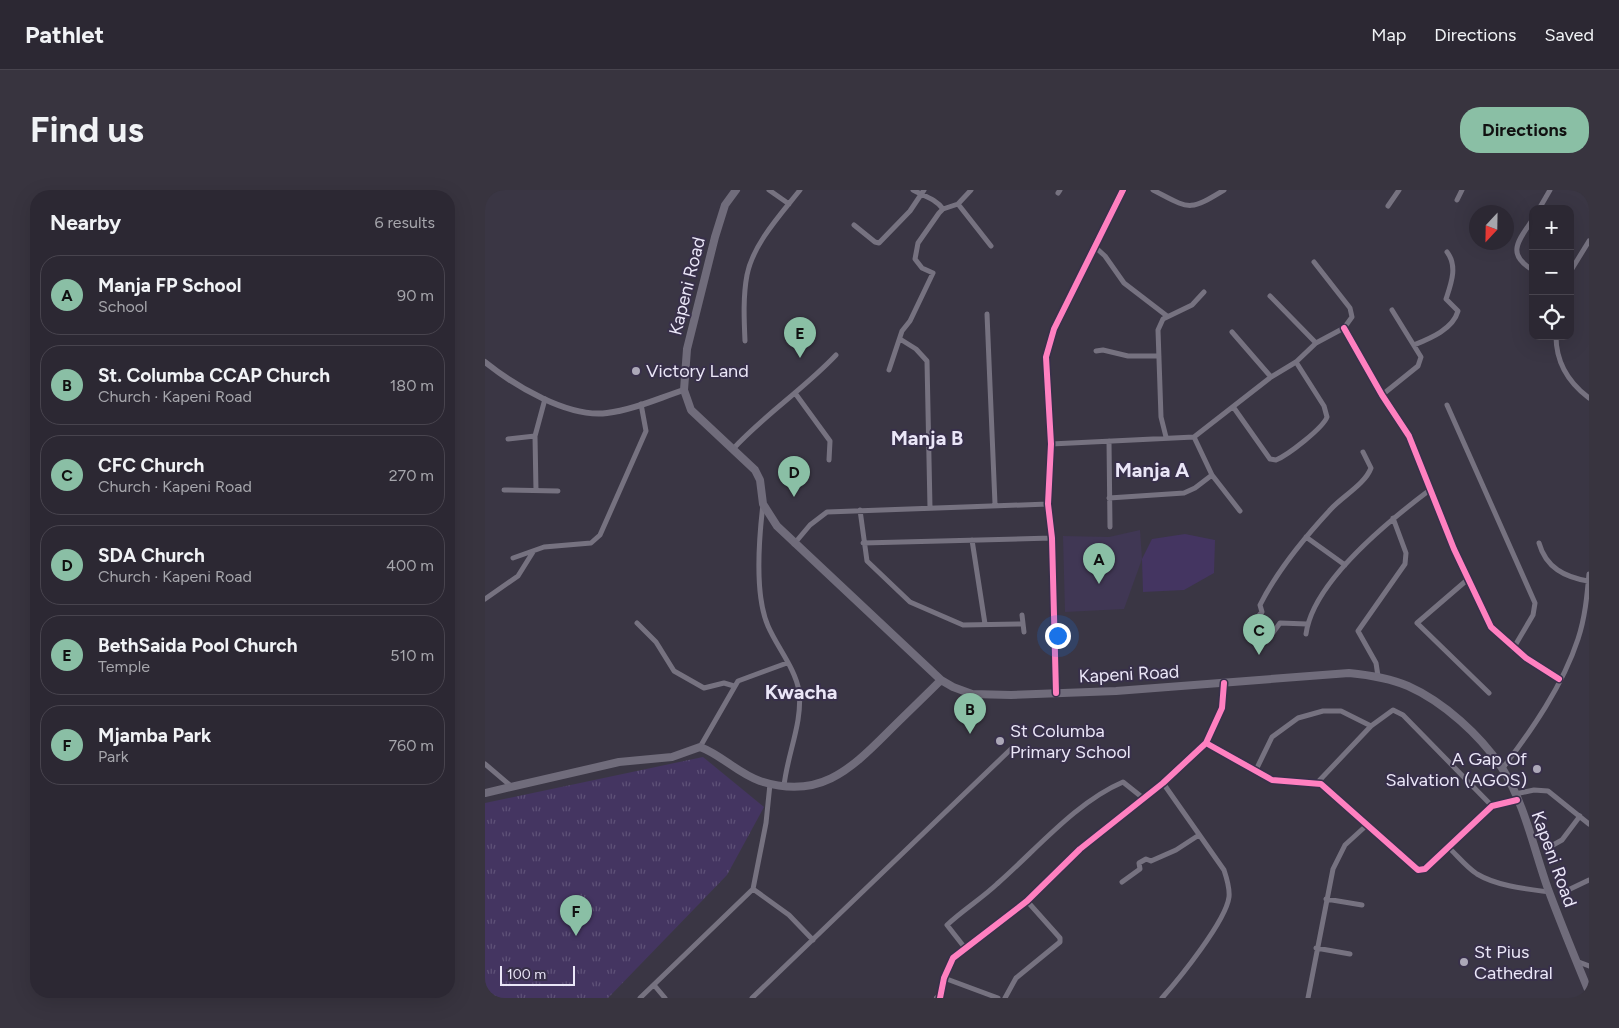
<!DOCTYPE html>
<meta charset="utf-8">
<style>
body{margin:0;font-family:Figtree,sans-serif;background:#38343f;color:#f1f3f6}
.controls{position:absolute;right:15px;top:15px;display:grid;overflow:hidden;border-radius:10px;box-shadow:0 5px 20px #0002}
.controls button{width:45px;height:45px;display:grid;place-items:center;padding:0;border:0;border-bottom:1px solid #48444e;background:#2c2833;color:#f1f3f6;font:25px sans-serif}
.compass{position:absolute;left:984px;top:15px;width:45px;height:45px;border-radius:50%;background:#2c2833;box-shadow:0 5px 20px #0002;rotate:202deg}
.scale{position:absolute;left:15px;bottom:12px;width:75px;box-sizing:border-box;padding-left:5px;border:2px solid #eae6f7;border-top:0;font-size:14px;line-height:18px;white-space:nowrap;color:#eae6f7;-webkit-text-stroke:4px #38304a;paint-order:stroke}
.you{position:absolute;left:572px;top:445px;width:18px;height:18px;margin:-12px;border:4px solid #fff;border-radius:50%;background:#1a73e8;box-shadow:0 0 0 8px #1a73e833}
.badge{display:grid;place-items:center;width:32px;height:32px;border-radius:50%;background:#8abfa5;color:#111;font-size:16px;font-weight:700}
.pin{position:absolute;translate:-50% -41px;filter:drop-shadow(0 1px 2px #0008)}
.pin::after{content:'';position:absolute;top:26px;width:18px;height:15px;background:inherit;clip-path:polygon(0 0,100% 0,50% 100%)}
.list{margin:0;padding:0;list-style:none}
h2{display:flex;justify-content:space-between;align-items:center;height:65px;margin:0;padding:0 20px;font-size:21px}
h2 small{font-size:16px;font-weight:400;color:#a6a6ac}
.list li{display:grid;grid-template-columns:32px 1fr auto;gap:15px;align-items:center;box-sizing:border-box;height:80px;margin:0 10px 10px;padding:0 10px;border:1px solid #48444e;border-radius:20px}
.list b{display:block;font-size:19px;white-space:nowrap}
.list p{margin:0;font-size:16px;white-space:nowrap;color:#a6a6ac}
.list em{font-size:16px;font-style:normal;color:#a6a6ac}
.icon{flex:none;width:28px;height:28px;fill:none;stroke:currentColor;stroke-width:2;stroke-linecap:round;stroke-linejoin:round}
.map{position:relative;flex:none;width:1104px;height:808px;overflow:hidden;border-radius:20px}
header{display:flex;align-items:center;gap:30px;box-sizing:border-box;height:70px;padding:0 25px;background:#2c2833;border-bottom:1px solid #48444e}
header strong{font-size:24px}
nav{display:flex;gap:28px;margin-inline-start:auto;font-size:18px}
.intro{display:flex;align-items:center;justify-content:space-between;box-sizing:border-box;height:120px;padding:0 30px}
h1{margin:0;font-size:35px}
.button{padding:12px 22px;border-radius:20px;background:#8abfa5;color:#111;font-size:18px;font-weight:700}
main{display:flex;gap:30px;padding:0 30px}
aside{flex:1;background:#2c2833;border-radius:20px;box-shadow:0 5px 20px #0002}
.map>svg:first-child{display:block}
.built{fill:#403754}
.grass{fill:url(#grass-tufts)}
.garden{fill:#443561}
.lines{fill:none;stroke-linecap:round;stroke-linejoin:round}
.minor{stroke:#767280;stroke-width:5}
.tertiary{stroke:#767280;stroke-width:6}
.secondary{stroke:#706c7b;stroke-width:8}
.cycleway-casing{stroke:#38304a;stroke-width:9}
.cycleway{stroke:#ff80c0;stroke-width:6}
.poi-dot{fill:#aca8b8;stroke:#38304a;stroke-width:2}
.labels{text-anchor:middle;stroke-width:4;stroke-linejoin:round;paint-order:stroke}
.street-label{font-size:18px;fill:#eae6f7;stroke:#38304a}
.poi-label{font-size:18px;fill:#eae6f7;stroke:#38304a;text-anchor:start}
.quarter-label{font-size:20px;font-weight:bold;fill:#eae6f7;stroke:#38304a}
</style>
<header>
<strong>Pathlet</strong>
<nav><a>Map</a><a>Directions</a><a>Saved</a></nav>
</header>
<div class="intro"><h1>Find us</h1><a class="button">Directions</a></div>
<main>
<aside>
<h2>Nearby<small>6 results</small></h2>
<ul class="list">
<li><span class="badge">A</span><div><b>Manja FP School</b><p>School</p></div><em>90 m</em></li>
<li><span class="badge">B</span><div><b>St. Columba CCAP Church</b><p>Church · Kapeni Road</p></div><em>180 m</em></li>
<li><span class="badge">C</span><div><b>CFC Church</b><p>Church · Kapeni Road</p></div><em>270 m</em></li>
<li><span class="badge">D</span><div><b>SDA Church</b><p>Church · Kapeni Road</p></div><em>400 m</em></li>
<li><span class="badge">E</span><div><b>BethSaida Pool Church</b><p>Temple</p></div><em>510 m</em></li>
<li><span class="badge">F</span><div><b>Mjamba Park</b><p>Park</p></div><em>760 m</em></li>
</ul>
</aside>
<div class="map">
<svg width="1104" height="808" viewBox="0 0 1104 808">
<defs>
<pattern id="grass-tufts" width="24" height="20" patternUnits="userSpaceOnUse" patternTransform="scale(1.25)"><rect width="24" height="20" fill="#443561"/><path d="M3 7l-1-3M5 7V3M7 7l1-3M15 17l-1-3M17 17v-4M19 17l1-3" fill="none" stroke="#5f5278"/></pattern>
</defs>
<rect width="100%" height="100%" fill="#3a3644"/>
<path class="built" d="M655 340 657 369 639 419 580 422 578 346 624 347Z"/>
<path class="grass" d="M218 567 279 617 242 685 123 808H0V613Z"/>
<path class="garden" d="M700 344 730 350 729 383 699 400 658 402 657 369 667 349Z"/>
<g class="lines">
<path class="minor" d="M284 0 304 14
M428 0C439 6 451 9 458 19
M668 0C705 19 703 22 739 0
M573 3 575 0
M972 10 977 0
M473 14 506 56
M903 16 914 0
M1054 19 1065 0
M1048 29C1034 50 1020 64 1048 80
M369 35 390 52 394 53 425 21 439 0
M609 56 620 66 639 93 682 126
M1085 82 1104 51
M785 106 831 153
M502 124 510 314
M859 138 897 205 924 246 969 359 1006 437 1041 468 1074 489
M747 142 786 187
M1071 146C1071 172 1084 193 1104 208
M415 149 431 159 442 171 445 318
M260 151C259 129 258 106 262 85 268 54 296 24 315 0
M929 155C946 148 968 139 973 121L961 109C966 94 973 76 962 62
M611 161 618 160 643 166H674
M404 180 417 141 425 131 448 83 437 78 430 69 433 53 454 23 458 19 473 14 486 0
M310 203 345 251 344 270
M897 205 933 176 936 167 907 120
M962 215 1050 413 1048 425 1028 459
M749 218 785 269 791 270C803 265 838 238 842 227L839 216 811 172
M681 247 676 227 673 140 678 129 707 115 719 102
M709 247 727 285 755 321
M23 249 50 246
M624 251 625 337
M566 254 709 247 786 187 811 172 831 153 859 138 867 127 865 118 829 72
M248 259C279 225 319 199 351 165
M19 300 73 301
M51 301 50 246 60 209
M624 308 699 303 710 298 727 285
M278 314C274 348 269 404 283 436 292 457 310 478 314 501 318 532 302 565 299 596
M375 320 382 371 425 412 478 435 538 434
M821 347 860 375
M487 350 500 434
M378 353 567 348
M1054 353C1061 378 1080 387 1103 391
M309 354 325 335 342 322 563 314
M28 368 59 357 106 353 115 345 161 241 156 214
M982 390 932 433 1004 503
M0 409 33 386 48 362
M537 425 539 442
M152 433 171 452 189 481 219 498 239 493 249 496
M821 444C828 391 906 329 946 299
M766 448 765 436 777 422 775 415C793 379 819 348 846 319 858 306 880 294 886 278L878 262
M782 451 795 433 822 434
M893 486 891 473 873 441 920 374 921 363 908 328
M571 503 567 348 563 314 566 254 561 167 569 139 638 0
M721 553 787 590 836 594 933 680 940 679 1007 616 1032 610
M215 557 253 491 302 473
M0 574 27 597
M1017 579C1047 540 1078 495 1093 449 1100 428 1102 406 1104 384
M770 582 787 547 813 528 838 521H856L886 536
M831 594 886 536 908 520 918 525 1007 616
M1030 604 1049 600 1063 601 1104 634
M1068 655 1077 650 1095 626
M963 657C972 665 981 677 992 684 1012 696 1041 699 1064 702
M637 692 655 679 654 673 661 669 666 671 691 660 714 645
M268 699 304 725 328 750
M1081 701 1104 690
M841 709 877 715
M480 758 462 735C478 720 496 709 512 694 551 660 591 612 638 592L658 608
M831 758 865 764
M1091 771 1104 776
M459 788 513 808
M169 795 180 808
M155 808 268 699 281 633 285 594
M267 808 526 559
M520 808 531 788 575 752V748L542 711
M677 808C694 789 741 731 744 707 745 698 742 689 739 680L678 593
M823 808 848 679 860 655 883 634"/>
<path class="tertiary" d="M0 172C30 196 83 228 122 223 148 220 174 208 199 200
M452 808 455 806 459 788 468 768 542 711 595 659 678 593 721 553 737 518 739 493"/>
<path class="secondary" d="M251 0 240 15 230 47 202 159 199 200 206 220 270 280 275 290 278 314 292 336 456 490 468 497 487 504 526 505 631 501 864 483C885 485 904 488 923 496 959 512 996 546 1017 578 1040 614 1049 660 1063 699 1076 734 1090 768 1104 802
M0 603 134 572 187 567 215 557C237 565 252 583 275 591 333 610 364 581 402 543 420 525 438 508 456 490"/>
<g class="cycleway-casing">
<path id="cycleway" d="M859 138 897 205 924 246 969 359 1006 437 1041 468 1074 489
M571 503 567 348 563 314 566 254 561 167 569 139 638 0
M721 553 787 590 836 594 933 680 940 679 1007 616 1032 610
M455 808 459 788 468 768 542 711 595 659 678 593 721 553 737 518 739 493"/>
</g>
<use href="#cycleway" class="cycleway"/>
</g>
<g class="poi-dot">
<circle cx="151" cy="181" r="5"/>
<circle cx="515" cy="551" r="5"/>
<circle cx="1052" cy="579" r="5"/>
<circle cx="979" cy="772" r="5"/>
</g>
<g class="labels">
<g class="street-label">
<text transform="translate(202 96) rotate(-76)" y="6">Kapeni Road</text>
<text transform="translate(644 484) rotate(-3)" y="6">Kapeni Road</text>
<text transform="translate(1069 669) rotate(70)" y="6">Kapeni Road</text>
</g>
<g class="poi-label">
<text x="161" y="187">Victory Land</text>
<text x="525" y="547">St Columba<tspan x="525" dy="21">Primary School</tspan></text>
<text x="1042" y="575" text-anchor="end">A Gap Of<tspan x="1042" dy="21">Salvation (AGOS)</tspan></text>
<text x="989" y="768">St Pius<tspan x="989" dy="21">Cathedral</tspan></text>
</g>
<g class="quarter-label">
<text x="442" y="255">Manja B</text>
<text x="667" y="287">Manja A</text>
<text x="316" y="509">Kwacha</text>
</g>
</g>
</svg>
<div class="controls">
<button>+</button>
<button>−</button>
<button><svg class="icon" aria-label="locate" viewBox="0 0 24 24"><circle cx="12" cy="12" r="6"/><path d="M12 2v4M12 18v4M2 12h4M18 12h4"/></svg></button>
</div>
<svg class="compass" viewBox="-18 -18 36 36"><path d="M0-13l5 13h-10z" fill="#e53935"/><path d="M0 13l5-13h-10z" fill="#a6a6ac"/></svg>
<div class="scale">100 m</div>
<div class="you"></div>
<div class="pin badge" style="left:614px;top:394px">A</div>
<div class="pin badge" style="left:485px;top:544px">B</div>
<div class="pin badge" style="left:774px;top:465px">C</div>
<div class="pin badge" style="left:309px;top:307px">D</div>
<div class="pin badge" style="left:315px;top:168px">E</div>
<div class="pin badge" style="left:91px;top:746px">F</div>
</div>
</main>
